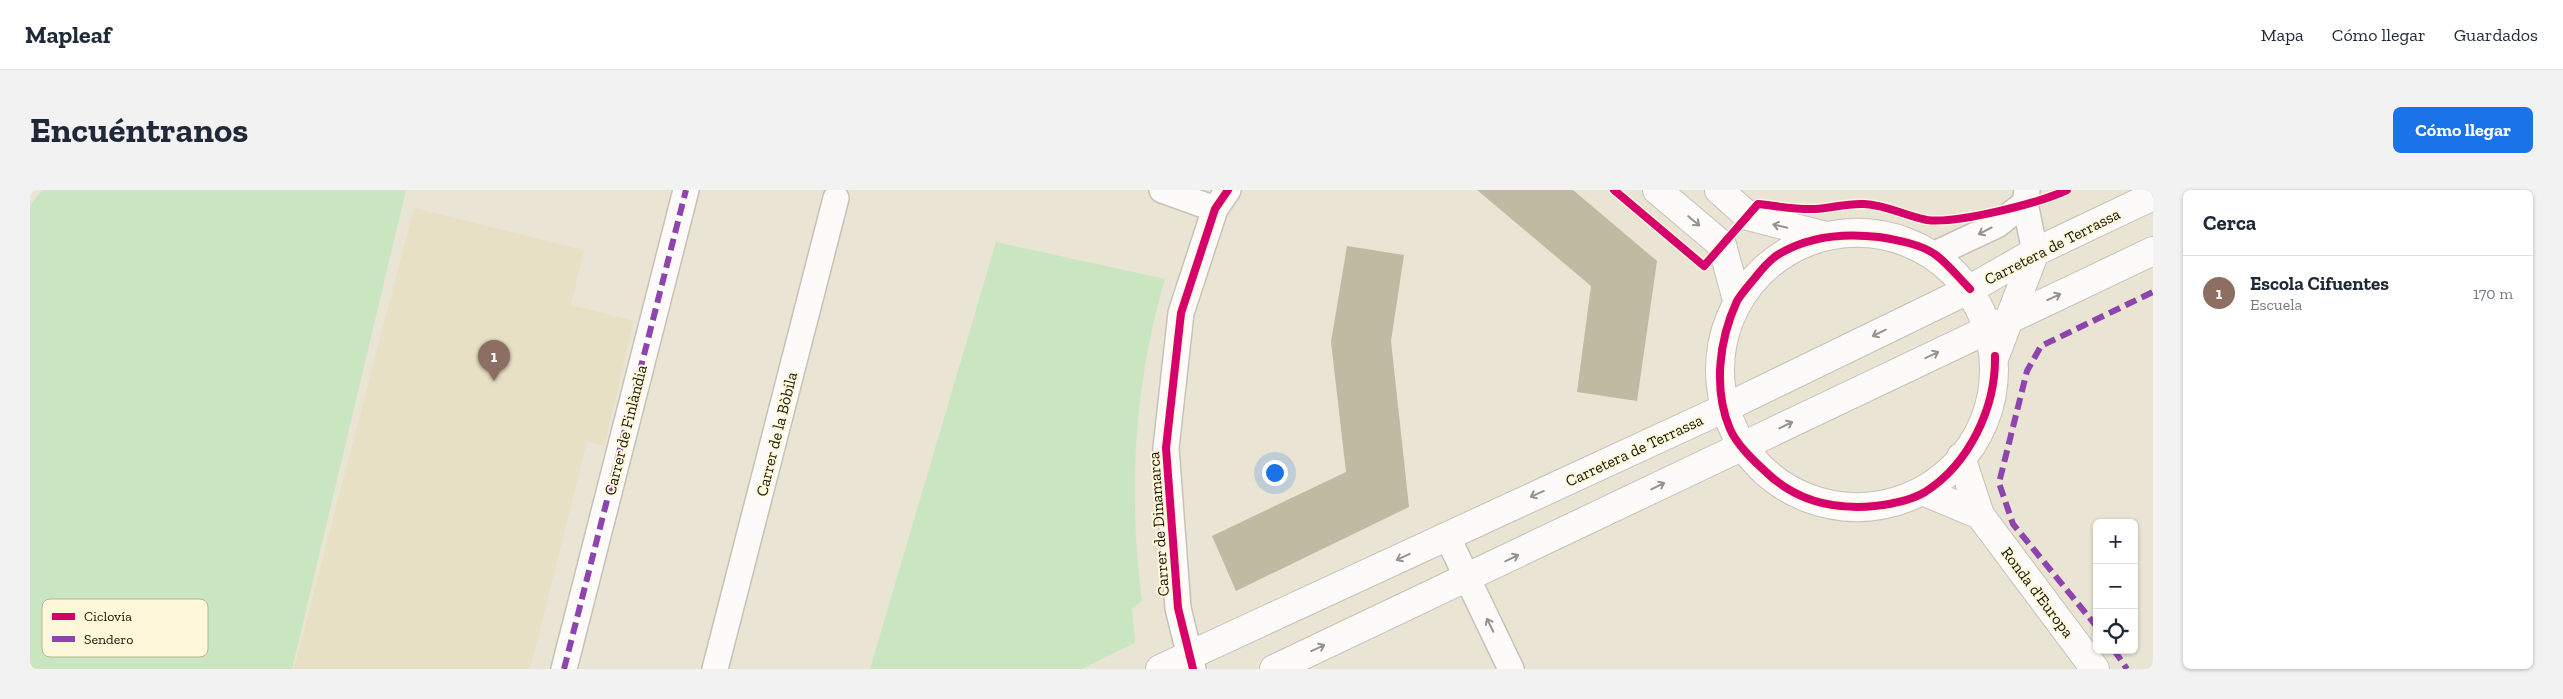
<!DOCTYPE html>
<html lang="es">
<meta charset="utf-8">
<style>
body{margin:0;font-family:"Zilla Slab",serif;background:#f2f2f3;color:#1f2937}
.controls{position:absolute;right:15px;bottom:15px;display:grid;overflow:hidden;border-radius:8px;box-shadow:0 1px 4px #0004}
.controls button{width:45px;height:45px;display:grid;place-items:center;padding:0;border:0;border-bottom:1px solid #e0e1e3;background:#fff;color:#1f2937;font:25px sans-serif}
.you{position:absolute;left:1244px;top:282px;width:18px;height:18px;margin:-12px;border:4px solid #fff;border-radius:50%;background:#1a73e8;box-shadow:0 0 0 8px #1a73e833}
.badge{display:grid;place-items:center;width:32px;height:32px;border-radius:50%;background:#1a73e8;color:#fff;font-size:16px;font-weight:700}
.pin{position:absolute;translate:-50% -41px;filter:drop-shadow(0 1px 2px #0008)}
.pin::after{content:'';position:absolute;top:26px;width:18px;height:15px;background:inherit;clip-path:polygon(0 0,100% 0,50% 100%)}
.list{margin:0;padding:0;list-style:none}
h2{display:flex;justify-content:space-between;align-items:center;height:65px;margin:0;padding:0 20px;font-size:21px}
h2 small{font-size:16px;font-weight:400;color:#747a83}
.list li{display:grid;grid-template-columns:32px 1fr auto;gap:15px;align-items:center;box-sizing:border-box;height:75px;padding:0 20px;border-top:1px solid #e0e1e3}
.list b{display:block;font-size:19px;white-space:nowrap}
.list p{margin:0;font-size:16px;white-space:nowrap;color:#747a83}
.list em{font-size:16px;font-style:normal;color:#747a83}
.icon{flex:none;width:28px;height:28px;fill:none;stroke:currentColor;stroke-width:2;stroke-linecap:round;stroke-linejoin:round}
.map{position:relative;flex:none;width:2123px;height:479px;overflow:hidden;border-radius:8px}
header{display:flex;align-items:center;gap:30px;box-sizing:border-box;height:70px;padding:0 25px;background:#fff;border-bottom:1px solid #e0e1e3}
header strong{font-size:24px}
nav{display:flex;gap:28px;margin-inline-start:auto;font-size:18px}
.intro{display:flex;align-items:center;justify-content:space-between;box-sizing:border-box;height:120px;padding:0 30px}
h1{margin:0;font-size:35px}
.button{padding:12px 22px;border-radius:8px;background:#1a73e8;color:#fff;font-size:18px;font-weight:700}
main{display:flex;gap:30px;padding:0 30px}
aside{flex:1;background:#fff;border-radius:8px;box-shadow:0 1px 4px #0004}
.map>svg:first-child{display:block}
.built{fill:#e7e0c4}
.green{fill:#c9e6c0}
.building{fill:#c1baa2}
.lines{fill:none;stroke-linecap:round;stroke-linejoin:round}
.street-casing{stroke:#c6c2b6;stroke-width:28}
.secondary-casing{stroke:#c6c2b6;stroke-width:30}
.primary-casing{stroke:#c6c2b6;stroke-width:30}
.street{stroke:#fcfbf9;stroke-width:25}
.secondary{stroke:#fcfbf9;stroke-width:28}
.primary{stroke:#fcfbf9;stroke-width:28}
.quiet{stroke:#8e44ad;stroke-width:6;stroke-dasharray:12 6;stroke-linecap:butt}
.cycleway-casing{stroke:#fef7d9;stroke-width:11}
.cycleway{stroke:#d6006c;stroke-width:8}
.oneway{stroke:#94938d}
.labels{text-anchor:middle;stroke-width:4;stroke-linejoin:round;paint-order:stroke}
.street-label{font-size:16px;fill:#151308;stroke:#fef7d9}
.key{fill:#fef7d9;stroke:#b8b39a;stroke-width:1}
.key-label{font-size:14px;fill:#151308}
</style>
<header>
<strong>Mapleaf</strong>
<nav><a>Mapa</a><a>Cómo llegar</a><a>Guardados</a></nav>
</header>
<div class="intro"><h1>Encuéntranos</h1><a class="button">Cómo llegar</a></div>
<main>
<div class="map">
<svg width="2123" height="479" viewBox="0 0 2123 479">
<rect width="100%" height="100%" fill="#e9e4d4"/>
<path class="built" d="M384 18 554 60 541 115 604 131 574 256 557 251 500 479H264Z"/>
<path class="green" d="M13 0H376L262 479H0V15Z
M966 52 1135 89C1104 193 1098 304 1112 411L1102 418 1105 453 1051 479H840Z"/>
<path class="building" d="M1447 0H1543L1627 71 1607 211 1547 202 1561 96Z
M1317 56 1374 65 1361 151 1379 317 1206 401 1182 346 1316 282 1301 152Z"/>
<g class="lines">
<g class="street-casing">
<path id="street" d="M1132 0 1185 19
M1997 0 1995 13 2005 62
M1905 64 1967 35 1995 13
M1417 346 1481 479
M534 479 656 0
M685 479 806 8
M1163 479 1148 418 1136 258 1151 123 1185 19 1198 0"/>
</g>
<g class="secondary-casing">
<path id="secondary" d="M1627 0 1692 55 1707 110
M1689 0 1718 26 1796 46
M1690 180a137 137 0 1 1 274 0a137 137 0 1 1-274 0Z
M1931 267 1950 325 2065 479
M1895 302 1950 325"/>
</g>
<g class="primary-casing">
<path id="primary" d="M1965 166 2005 62
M1130 479 1695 218 1940 99 2005 62 2123 6
M1244 479C1538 342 1829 198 2123 61"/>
</g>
<use href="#street" class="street"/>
<use href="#secondary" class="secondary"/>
<use href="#primary" class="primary"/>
<path class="quiet" d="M2067 437 1983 334 1969 293 1997 181 2011 156 2123 102
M2084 460 2097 479
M534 479 656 0"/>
<g class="cycleway-casing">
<path id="cycleway" d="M1584 0 1674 76 1728 14C1747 16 1767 20 1785 19 1802 18 1817 13 1834 14 1857 15 1875 26 1897 30 1927 34 2009 13 2037 0
M1940 99C1929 88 1918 74 1906 65 1891 54 1867 50 1849 47 1815 43 1779 46 1749 64 1739 70 1731 80 1724 89 1718 96 1711 104 1707 111 1689 150 1683 199 1700 239 1707 255 1723 270 1736 282 1766 311 1804 320 1845 316 1862 314 1880 311 1895 302 1939 274 1966 218 1965 166
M1163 479 1148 418 1136 258 1151 123 1185 19 1198 0"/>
</g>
<use href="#cycleway" class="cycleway"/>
</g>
<defs><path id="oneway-shaft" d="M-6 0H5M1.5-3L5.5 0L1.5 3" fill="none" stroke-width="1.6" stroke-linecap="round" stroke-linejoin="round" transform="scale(1.25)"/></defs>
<g class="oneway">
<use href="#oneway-shaft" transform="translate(1664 31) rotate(40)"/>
<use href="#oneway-shaft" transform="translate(1750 36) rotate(-167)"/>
<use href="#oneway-shaft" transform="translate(1955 41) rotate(152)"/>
<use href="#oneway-shaft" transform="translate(2024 107) rotate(-25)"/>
<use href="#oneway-shaft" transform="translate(1849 143) rotate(154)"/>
<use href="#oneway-shaft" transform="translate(1902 165) rotate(-25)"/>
<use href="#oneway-shaft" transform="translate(1756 235) rotate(-26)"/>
<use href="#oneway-shaft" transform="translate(1628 296) rotate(-26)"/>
<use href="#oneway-shaft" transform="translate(1507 304) rotate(156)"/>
<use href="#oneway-shaft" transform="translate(1373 367) rotate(155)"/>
<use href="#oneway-shaft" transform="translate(1482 368) rotate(-26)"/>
<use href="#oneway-shaft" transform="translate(1460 435) rotate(-116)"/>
<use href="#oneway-shaft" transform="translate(1288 458) rotate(-25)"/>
</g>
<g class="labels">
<g class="street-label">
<text transform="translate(2022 56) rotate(-27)" y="6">Carretera de Terrassa</text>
<text transform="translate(595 240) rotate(-76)" y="6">Carrer de Finlàndia</text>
<text transform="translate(746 244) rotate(-76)" y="6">Carrer de la Bòbila</text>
<text transform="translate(1604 260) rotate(-25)" y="6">Carretera de Terrassa</text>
<text transform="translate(1128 334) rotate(-94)" y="6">Carrer de Dinamarca</text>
<text transform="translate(2008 402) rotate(53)" y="6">Ronda d'Europa</text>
</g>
</g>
<rect x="12" y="409" width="166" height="58" rx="8" class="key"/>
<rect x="22" y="423" width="23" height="7" fill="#d6006c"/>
<rect x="22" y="446" width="23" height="6" fill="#8e44ad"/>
<g class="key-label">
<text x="54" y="431">Ciclovía</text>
<text x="54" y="454">Sendero</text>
</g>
</svg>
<div class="controls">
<button>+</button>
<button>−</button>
<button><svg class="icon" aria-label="locate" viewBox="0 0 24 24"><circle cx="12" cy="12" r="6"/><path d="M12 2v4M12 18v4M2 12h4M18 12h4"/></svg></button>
</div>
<div class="you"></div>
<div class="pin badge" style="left:464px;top:191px;background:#8d6e63">1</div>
</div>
<aside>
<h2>Cerca<small></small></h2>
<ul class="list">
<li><span class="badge" style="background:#8d6e63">1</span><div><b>Escola Cifuentes</b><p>Escuela</p></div><em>170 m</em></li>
</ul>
</aside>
</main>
